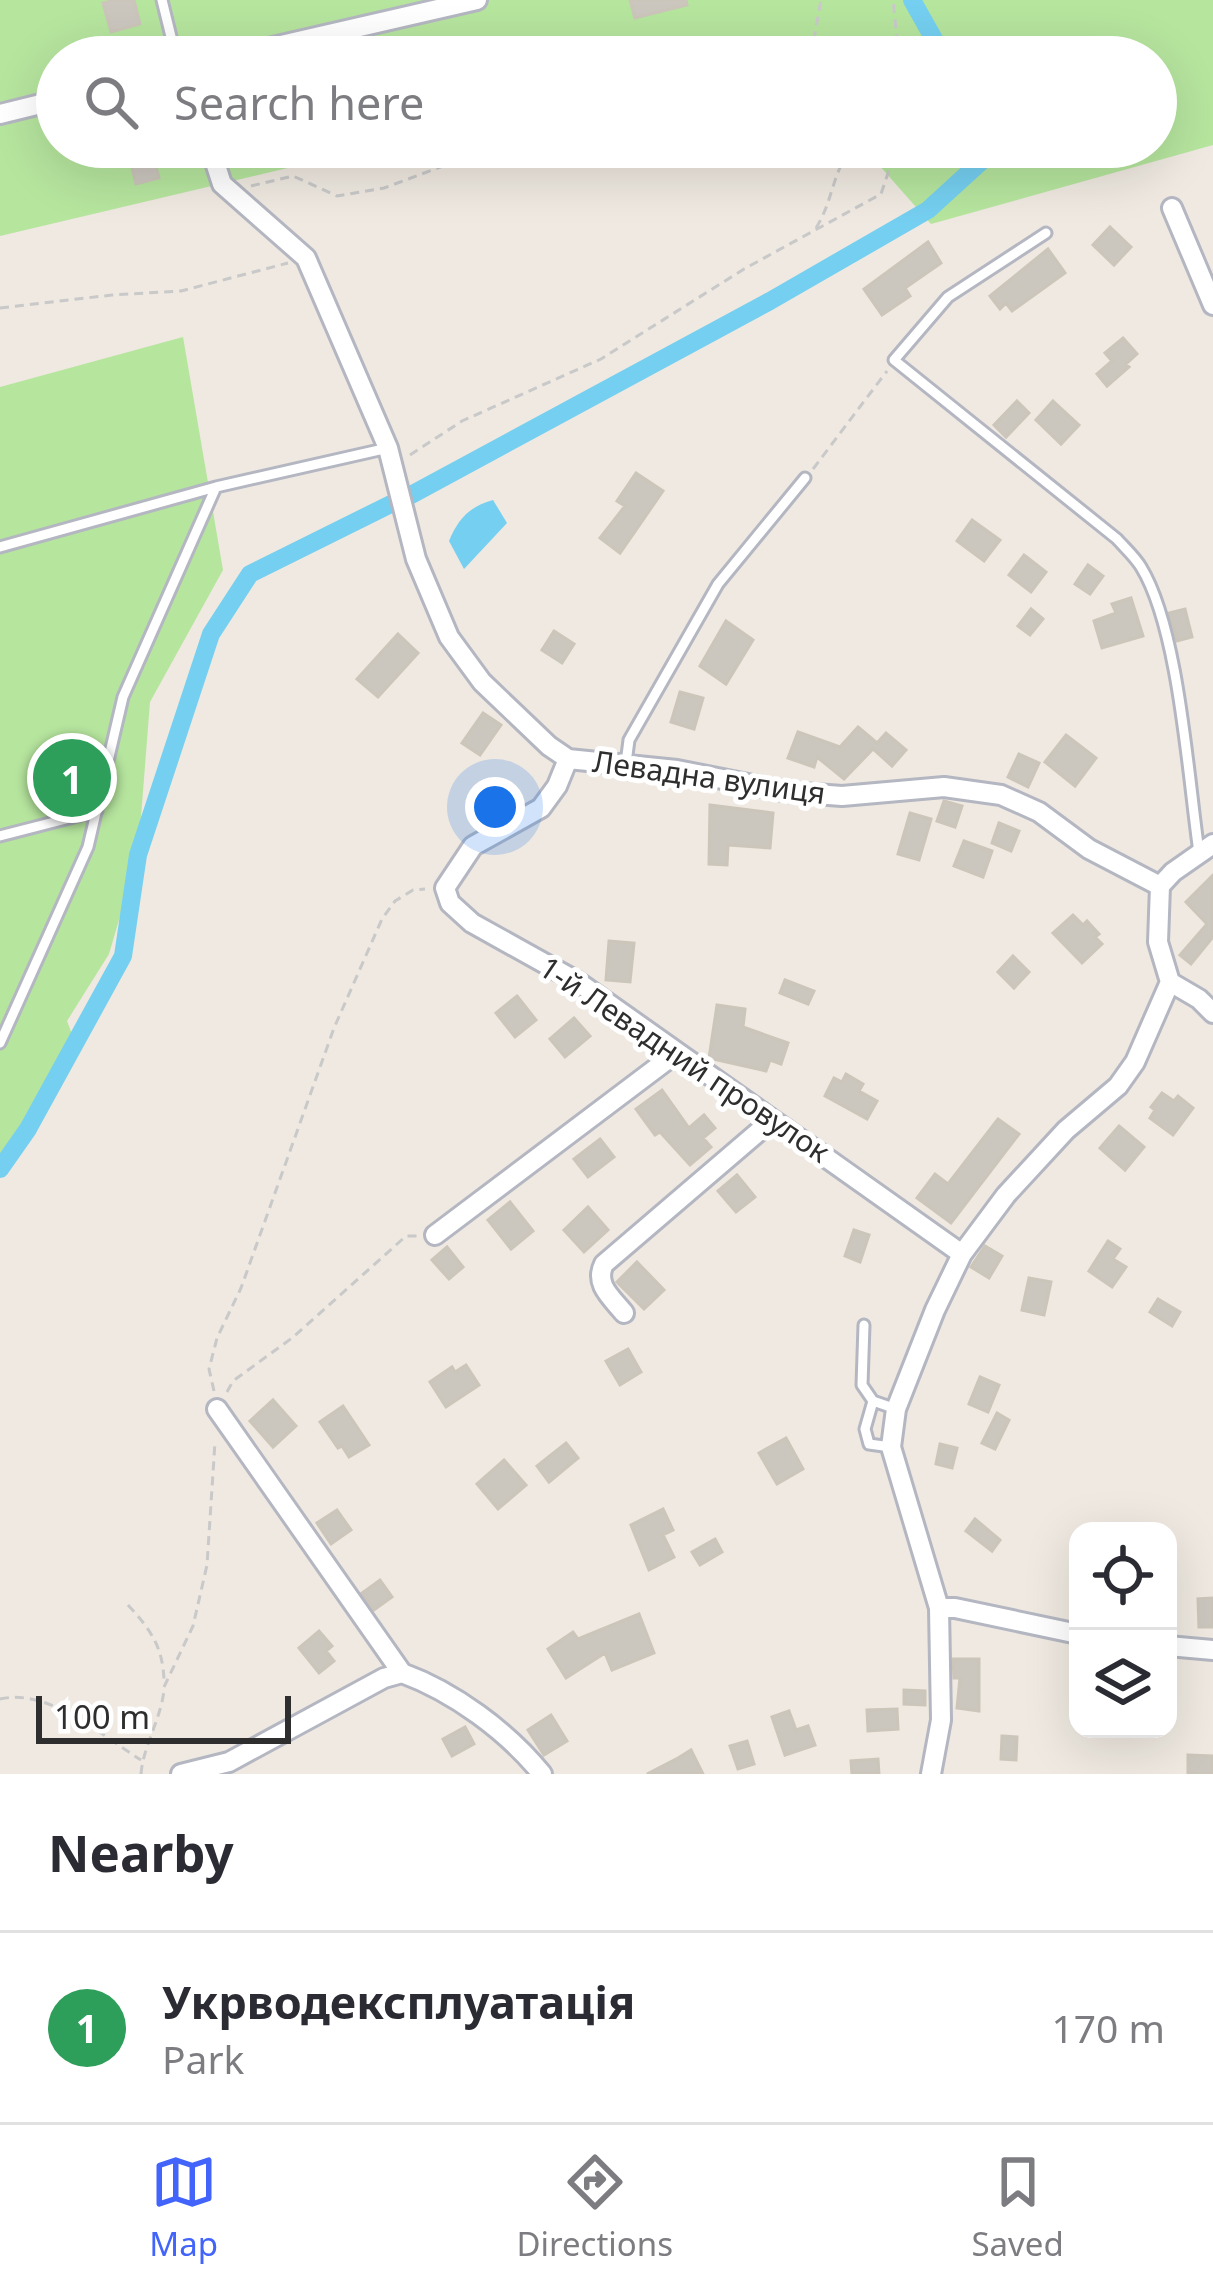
<!DOCTYPE html>
<meta charset="utf-8">
<style>
body{margin:0;font-family:"Noto Sans",sans-serif;background:#f2f2f3;color:#2b2b33}
.controls{position:absolute;right:36px;bottom:36px;display:grid;overflow:hidden;border-radius:24px;box-shadow:0 12px 48px #0002}
.controls button{width:108px;height:108px;display:grid;place-items:center;padding:0;border:0;border-bottom:3px solid #e1e1e2;background:#fff;color:#2b2b33;font:60px sans-serif}
.scale{position:absolute;left:36px;bottom:30px;width:255px;box-sizing:border-box;padding-left:12px;border:6px solid #2e2e2e;border-top:0;font-size:33px;line-height:42px;white-space:nowrap;color:#2e2e2e;-webkit-text-stroke:9px #fff;paint-order:stroke}
.you{position:absolute;left:495px;top:807px;width:42px;height:42px;margin:-30px;border:9px solid #fff;border-radius:50%;background:#1a73e8;box-shadow:0 0 0 18px #1a73e833}
.badge{display:grid;place-items:center;width:78px;height:78px;border-radius:50%;background:#4264fb;color:#fff;font-size:39px;font-weight:700}
.pin{position:absolute;translate:-50% -50%;border:6px solid #fff;box-shadow:0 3px 12px #0006}
.list{margin:0;padding:0;list-style:none}
h2{display:flex;justify-content:space-between;align-items:center;height:156px;margin:0;padding:0 48px;font-size:51px}
h2 small{font-size:39px;font-weight:400;color:#7c7c81}
.list li{display:grid;grid-template-columns:78px 1fr auto;gap:36px;align-items:center;box-sizing:border-box;height:192px;padding:0 48px;border-top:3px solid #e1e1e2}
.list b{display:block;font-size:45px;white-space:nowrap}
.list p{margin:0;font-size:39px;white-space:nowrap;color:#7c7c81}
.list em{font-size:39px;font-style:normal;color:#7c7c81}
.icon{flex:none;width:66px;height:66px;fill:none;stroke:currentColor;stroke-width:2;stroke-linecap:round;stroke-linejoin:round}
.map{position:relative;flex:none;width:1213px;height:1774px;overflow:hidden}
.search{position:absolute;background:#fff;box-shadow:0 12px 48px #0002;left:36px;right:36px;top:36px;height:132px;display:flex;align-items:center;gap:30px;box-sizing:border-box;padding:0 42px;border-radius:66px;color:#7c7c81;font-size:45px}
.sheet{height:348px;background:#fff}
nav{display:flex;justify-content:space-around;align-items:center;box-sizing:border-box;height:168px;border-top:3px solid #e1e1e2;background:#fff;font-size:33px;color:#7c7c81}
nav a{display:grid;justify-items:center;gap:6px}
nav .on{color:#4264fb}
.map>svg:first-child{display:block}
.green{fill:#b6e59e}
.water{fill:#75cff0}
.lines{fill:none;stroke-linecap:round;stroke-linejoin:round}
.canal{stroke:#75cff0;stroke-width:18}
.building{fill:#cbc7bf;stroke:#cbc5ba;stroke-width:3}
.lane-casing{stroke:#b4b7c1;stroke-width:15}
.street-casing{stroke:#b4b7c1;stroke-width:24}
.path{stroke:#c9c9c9;stroke-width:3;stroke-dasharray:9 6;stroke-linecap:butt}
.lane{stroke:#fff;stroke-width:9}
.street{stroke:#fff;stroke-width:18}
.labels{text-anchor:middle;stroke-width:10;stroke-linejoin:round;paint-order:stroke}
.street-label{font-size:30px;fill:#2e2e2e;stroke:#fff}
</style>
<div class="map">
<svg width="1213" height="1774" viewBox="0 0 1213 1774">
<rect width="100%" height="100%" fill="#efe9e1"/>
<path class="green" d="M0 0H1213V145L931 224 863 147H1156V57H782L776 50 746 57H57V147H376L0 236Z
M183 337 223 570 150 702 138 855 109 954 67 1021 75 1042 28 1129 0 1169V387Z"/>
<path class="water" d="M493 500 507 523 464 569 449 541C458 519 470 506 493 500Z"/>
<g class="lines">
<path class="canal" d="M912 0 944 57
M411 495 770 301 928 210 986 157 982 147
M0 1169 28 1129 123 956 138 855 211 634 250 574 395 502"/>
</g>
<path class="building" d="M116 0H134L140 24 111 32 103 3Z
M630 0H686L687 5 635 18Z
M153 157 159 178 136 184 131 163Z
M1110 227 1131 247 1114 265 1093 245Z
M928 242 941 263 905 288 910 296 882 315 864 289Z
M1048 249 1065 273 1012 311 1006 303 1000 309 990 296Z
M1123 338 1137 354 1126 364 1129 367 1107 386 1097 374 1112 361 1105 353Z
M1017 401 1029 413 1006 437 994 425Z
M1053 401 1079 425 1061 444 1036 420Z
M636 473 663 491 620 553 600 538 625 506 617 501Z
M972 520 1000 540 984 561 957 541Z
M1024 555 1046 572 1031 592 1009 575Z
M1088 565 1103 576 1090 594 1075 584Z
M1131 598 1143 636 1102 648 1094 621 1116 613 1112 604Z
M1031 609 1043 619 1030 635 1018 626Z
M1185 609 1192 637 1177 641 1169 613Z
M726 621 753 640 726 684 700 666Z
M554 631 574 644 562 663 542 650Z
M398 634 418 653 378 697 357 679Z
M680 692 703 698 694 729 671 722Z
M483 713 501 725 480 755 462 743Z
M858 727 877 743 886 733 906 750 892 766 873 749 844 779 817 757 814 767 788 758 798 732 840 747Z
M1066 735 1096 758 1075 786 1045 762Z
M1019 754 1039 763 1028 787 1008 777Z
M944 801 962 806 955 827 937 821Z
M710 805 773 813 770 848 728 845 727 865 709 864Z
M910 813 931 819 919 860 898 854Z
M999 823 1019 831 1011 851 992 843Z
M964 841 992 851 983 877 954 866Z
M1213 875V937L1191 964 1180 955 1207 924 1186 902Z
M1073 915 1083 925 1087 921 1099 934 1095 937 1102 944 1082 963 1053 933Z
M609 941 634 943 630 982 606 980Z
M1013 956 1029 972 1014 988 998 972Z
M785 980 814 991 808 1004 780 993Z
M517 996 536 1020 515 1037 496 1013Z
M717 1005 745 1009 743 1027 788 1043 781 1064 770 1060 766 1071 709 1058Z
M574 1018 590 1036 565 1057 550 1039Z
M846 1074 863 1084 859 1091 877 1101 867 1119 825 1096 834 1078 842 1082Z
M662 1090 689 1128 704 1115 715 1128 703 1138 711 1147 690 1165 660 1132 655 1135 636 1109Z
M1162 1093 1174 1101 1178 1096 1193 1108 1173 1135 1150 1118 1155 1110 1151 1107Z
M998 1119 1019 1134 951 1223 917 1198 935 1174 948 1184Z
M1119 1126 1144 1147 1125 1170 1100 1148Z
M600 1139 614 1157 588 1177 574 1159Z
M737 1175 755 1197 736 1212 718 1191Z
M510 1202 533 1231 511 1249 488 1220Z
M588 1207 608 1230 584 1252 564 1230Z
M854 1230 869 1235 860 1262 845 1256Z
M1108 1241 1120 1249 1113 1259 1126 1267 1112 1287 1089 1271Z
M985 1246 1002 1256 989 1278 971 1267Z
M447 1247 463 1267 449 1279 432 1260Z
M637 1262 664 1290 644 1309 617 1282Z
M1029 1278 1051 1282 1044 1315 1022 1310Z
M1158 1299 1180 1312 1172 1326 1150 1312Z
M628 1349 641 1372 620 1385 606 1361Z
M466 1365 479 1385 446 1407 430 1382 452 1367 455 1372Z
M980 1377 999 1385 988 1412 969 1404Z
M273 1400 296 1426 273 1447 250 1421Z
M343 1406 369 1445 349 1457 342 1446 338 1448 320 1422Z
M997 1413 1009 1420 995 1449 982 1443Z
M786 1438 803 1469 777 1484 759 1453Z
M566 1443 578 1458 549 1482 537 1466Z
M940 1444 957 1448 952 1468 936 1464Z
M504 1460 526 1485 498 1509 477 1484Z
M663 1509 673 1530 663 1535 674 1557 649 1570 631 1525Z
M337 1510 351 1530 331 1544 317 1523Z
M975 1519 1000 1540 992 1551 966 1531Z
M715 1539 722 1552 700 1565 692 1552Z
M380 1580 392 1597 374 1610 362 1593Z
M1213 1598V1627H1199L1198 1599Z
M639 1614 654 1653 612 1670 605 1653 566 1678 548 1649 573 1632 578 1639Z
M319 1631 332 1646 326 1651 334 1661 319 1673 299 1648Z
M953 1659H979V1711L957 1708 960 1678H954Z
M904 1690 925 1691V1705L904 1704Z
M897 1709 898 1729 868 1731 867 1710Z
M789 1711 796 1730 808 1726 815 1745 785 1755 772 1717Z
M551 1715 567 1741 544 1755 528 1730Z
M465 1727 474 1744 452 1756 443 1739Z
M1002 1736 1017 1737 1016 1760 1001 1759Z
M747 1741 754 1764 738 1769 730 1746Z
M691 1750 703 1774H647L678 1758Z
M1188 1755 1213 1756V1774H1188Z
M878 1759 879 1774H852L851 1761Z"/>
<g class="lines">
<g class="lane-casing">
<path id="lane" d="M162 0 176 57
M1046 233 948 297 894 360 1117 539C1125 548 1135 557 1141 567 1179 629 1188 777 1199 852
M0 547 216 487 388 448
M626 763 629 740 718 584 805 478
M0 836 97 811
M0 1043 88 847 123 697 216 487
M864 1325 862 1385 873 1401
M891 1447 869 1444 865 1429 873 1401 896 1409"/>
</g>
<g class="street-casing">
<path id="street" d="M229 57 477 0
M0 114 57 100
M210 147 222 184 306 258 388 448 416 559 449 637 482 682 549 746 568 759 677 770 788 792 842 796 944 787 1001 795 1039 812 1089 849 1160 886 1173 872 1213 844
M1172 208 1213 305
M568 759 557 786 541 808 473 846 445 888 450 903 472 923 578 982 962 1254
M1160 886 1158 942 1170 982
M1170 982 1199 999 1213 1013
M435 1235 675 1054
M624 1313C611 1297 594 1284 604 1264L771 1121
M217 1409 402 1673C454 1692 507 1731 542 1774
M939 1608H955L1078 1634
M1168 1646 1213 1650
M181 1774 229 1762 384 1678 402 1673
M931 1774 941 1720 939 1608 891 1447 896 1409 935 1310 962 1254 1006 1195 1066 1130 1118 1086 1135 1062 1170 982"/>
</g>
<path class="path" d="M811 55 821 0
M891 57 897 39 893 0
M251 186 293 176 337 196 384 188 494 147
M816 228C833 201 832 173 852 147
M0 308 112 295 181 291 288 263
M410 455 462 421 601 359 744 269 881 194 891 164 879 147
M813 469 887 371
M214 1391 209 1369 217 1338 241 1288 334 1028 382 919 395 901 413 890 425 889
M227 1392 233 1381 292 1338 406 1236H417
M128 1605C151 1630 163 1647 164 1681
M164 1687 193 1626 207 1565 215 1442
M0 1699C49 1688 101 1735 141 1760
M141 1774C143 1747 160 1721 164 1691"/>
<use href="#lane" class="lane"/>
<use href="#street" class="street"/>
</g>
<g class="labels">
<g class="street-label">
<text transform="translate(709 778) rotate(8)" y="10">Левадна вулиця</text>
<text transform="translate(684 1060) rotate(34)" y="10">1-й Левадний провулок</text>
</g>
</g>
</svg>
<div class="controls">
<button><svg class="icon" aria-label="locate" viewBox="0 0 24 24"><circle cx="12" cy="12" r="6"/><path d="M12 2v4M12 18v4M2 12h4M18 12h4"/></svg></button>
<button><svg class="icon" aria-label="layers" viewBox="0 0 24 24"><path d="M12 4l9 5-9 5-9-5zM3 14l9 5 9-5"/></svg></button>
</div>
<div class="scale">100 m</div>
<div class="you"></div>
<div class="pin badge" style="left:72px;top:778px;background:#2e9e5b">1</div>
<div class="search"><svg class="icon" aria-label="search" viewBox="0 0 24 24"><circle cx="10" cy="10" r="6"/><path d="M15 15l6 6"/></svg>Search here</div>
</div>
<section class="sheet">
<h2>Nearby<small></small></h2>
<ul class="list">
<li><span class="badge" style="background:#2e9e5b">1</span><div><b>Укрводексплуатація</b><p>Park</p></div><em>170 m</em></li>
</ul>
</section>
<nav>
<a class="on"><svg class="icon" aria-label="map" viewBox="0 0 24 24"><path d="M3 6l6-2 6 2 6-2v14l-6 2-6-2-6 2zM9 4v14M15 6v14"/></svg>Map</a>
<a><svg class="icon" aria-label="directions" viewBox="0 0 24 24"><path d="M12 3l9 9-9 9-9-9zM9 14v-3h6M13 9l2 2-2 2"/></svg>Directions</a>
<a><svg class="icon" aria-label="saved" viewBox="0 0 24 24"><path d="M7 4h10v16l-5-4-5 4z"/></svg>Saved</a>
</nav>
